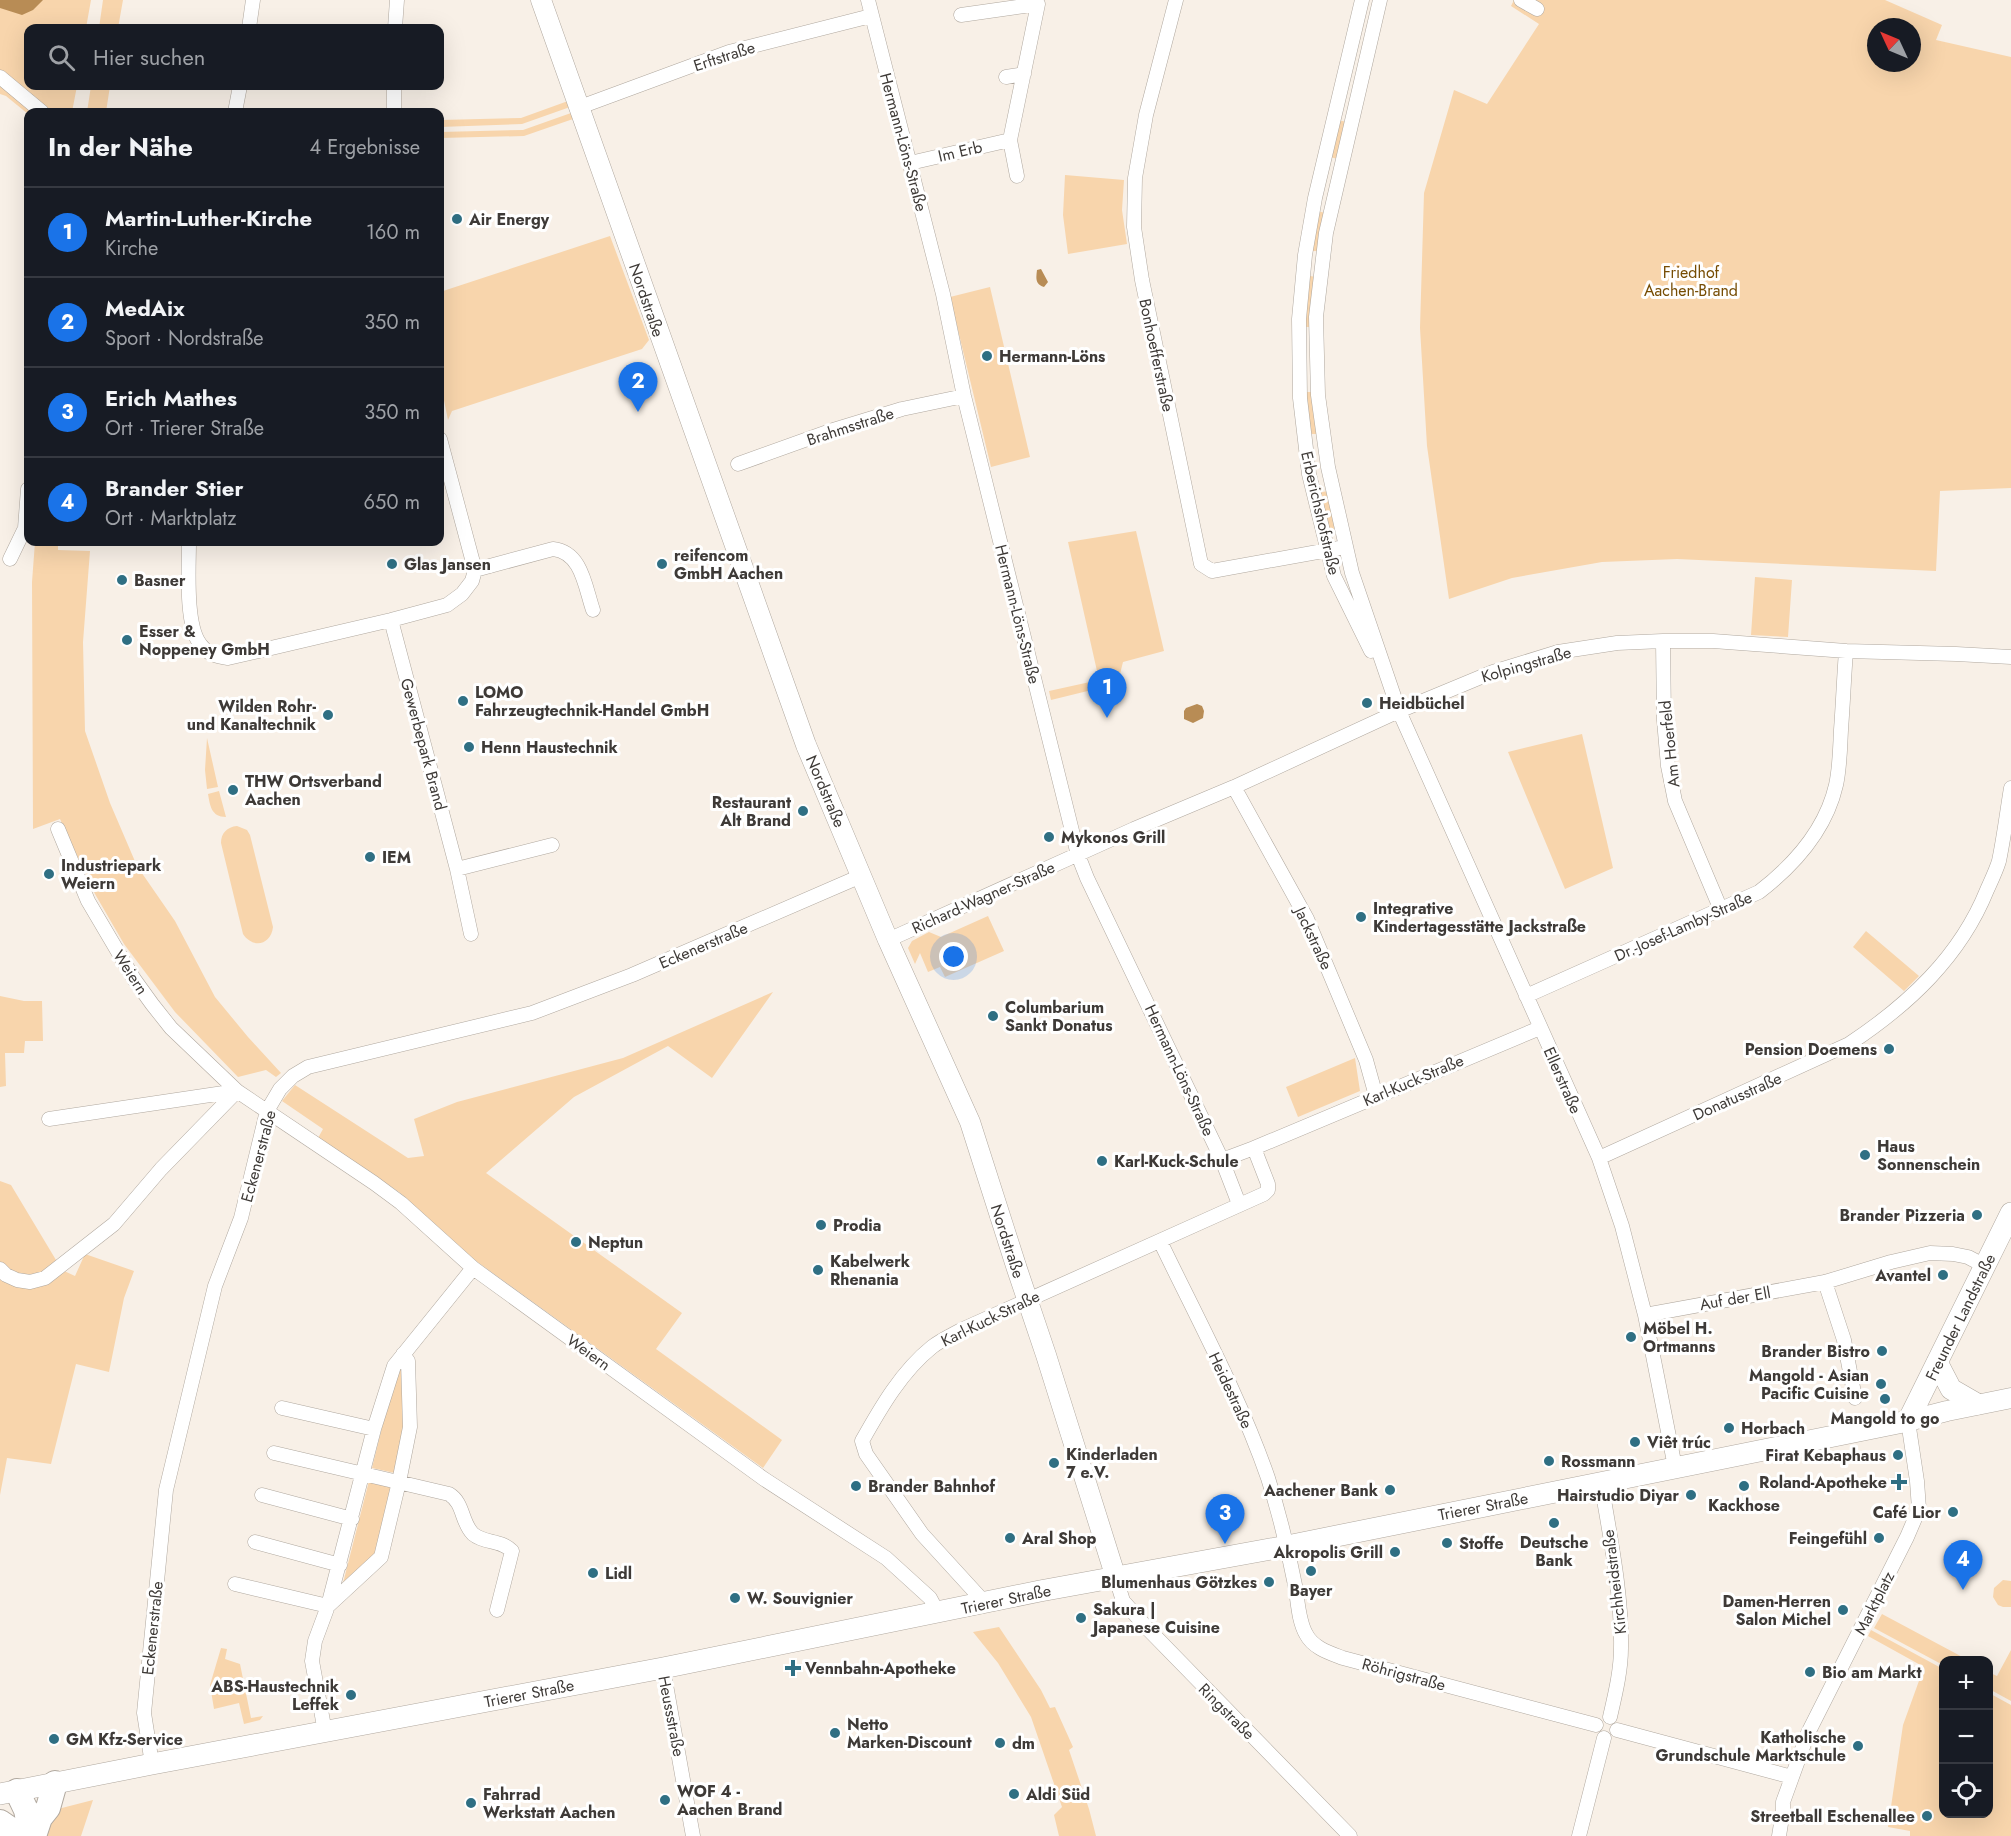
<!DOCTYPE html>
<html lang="de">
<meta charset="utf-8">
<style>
body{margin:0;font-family:Jost,sans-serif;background:#20242c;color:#f1f3f6}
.controls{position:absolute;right:18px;bottom:18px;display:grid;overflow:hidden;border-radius:12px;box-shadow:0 6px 24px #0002}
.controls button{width:54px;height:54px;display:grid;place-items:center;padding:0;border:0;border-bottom:2px solid #363941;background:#171b24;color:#f1f3f6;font:30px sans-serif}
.compass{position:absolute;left:1867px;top:18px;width:54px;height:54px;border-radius:50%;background:#171b24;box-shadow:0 6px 24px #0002;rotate:314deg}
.you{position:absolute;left:954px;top:957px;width:21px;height:21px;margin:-15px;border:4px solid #fff;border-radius:50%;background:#1a73e8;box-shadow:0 0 0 9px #1a73e833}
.badge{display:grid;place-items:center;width:39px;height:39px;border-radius:50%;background:#1a73e8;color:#fff;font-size:20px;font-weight:700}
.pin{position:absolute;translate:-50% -50px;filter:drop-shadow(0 2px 3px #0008)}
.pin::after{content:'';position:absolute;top:32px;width:21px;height:18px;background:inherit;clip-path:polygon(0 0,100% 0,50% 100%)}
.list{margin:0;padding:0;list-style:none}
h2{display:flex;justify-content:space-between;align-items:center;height:78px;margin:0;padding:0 24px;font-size:26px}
h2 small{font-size:20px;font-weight:400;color:#9ea1a6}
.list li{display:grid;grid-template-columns:39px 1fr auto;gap:18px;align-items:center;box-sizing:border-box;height:90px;padding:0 24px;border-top:2px solid #363941}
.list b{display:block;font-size:22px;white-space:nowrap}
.list p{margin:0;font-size:20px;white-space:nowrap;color:#9ea1a6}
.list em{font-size:20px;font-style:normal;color:#9ea1a6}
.icon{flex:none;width:33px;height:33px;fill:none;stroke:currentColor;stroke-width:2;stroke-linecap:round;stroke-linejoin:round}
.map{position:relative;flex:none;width:2011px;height:1836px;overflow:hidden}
.search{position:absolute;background:#171b24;box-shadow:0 6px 24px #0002;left:24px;top:24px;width:420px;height:66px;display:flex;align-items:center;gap:15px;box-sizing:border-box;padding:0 21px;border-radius:12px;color:#9ea1a6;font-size:22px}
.panel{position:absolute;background:#171b24;box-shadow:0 6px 24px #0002;left:24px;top:108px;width:420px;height:438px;border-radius:12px}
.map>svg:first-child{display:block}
.green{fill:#f8d5ac;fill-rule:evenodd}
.water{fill:#b88c55}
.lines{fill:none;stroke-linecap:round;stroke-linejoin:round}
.street-casing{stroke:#b0a89f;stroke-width:15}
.secondary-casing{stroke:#b0a89f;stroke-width:21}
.primary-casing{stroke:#b0a89f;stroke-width:22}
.highway-casing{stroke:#b0a89f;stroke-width:26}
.street{stroke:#fff;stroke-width:14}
.secondary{stroke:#fff;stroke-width:20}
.primary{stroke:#fff;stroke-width:21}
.highway{stroke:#fff;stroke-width:24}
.poi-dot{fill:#2f6f83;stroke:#fff;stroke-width:2}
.labels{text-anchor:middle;stroke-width:6;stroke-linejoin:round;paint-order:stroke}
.street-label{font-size:16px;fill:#3e3a37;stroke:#fff}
.poi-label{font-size:16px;font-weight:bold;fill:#3e3a37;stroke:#fff;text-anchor:start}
.park-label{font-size:16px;fill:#764c03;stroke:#fff}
</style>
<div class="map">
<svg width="2011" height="1836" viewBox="0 0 2011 1836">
<rect width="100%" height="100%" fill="#f8f0e7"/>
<path class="green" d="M0 0H91L86 28H28V86H77L72 112H28V114L6 96 0 94Z
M103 0H123L118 28H99Z
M1514 0H1885L1942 25 1936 40 2011 57V488L1940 491 1936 571 1677 559 1602 562 1512 578 1449 599 1427 446 1420 328 1424 193 1454 90 1487 104 1539 24 1511 6ZM1876 27H1912V63H1876Z
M91 86H110L106 112H87Z
M568 101 570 107 522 124 440 127V120L521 118Z
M571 113 573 119 524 136 440 138V132L523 130Z
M1338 120 1347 122 1338 159 1330 157Z
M1065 175 1124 180 1122 210 1127 244 1068 254 1063 215Z
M1317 211 1326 213 1319 251H1312Z
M610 236 649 340 642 349 452 411 448 420 440 381V292Z
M1310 276 1316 277 1313 327H1304L1308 278Z
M990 287 1030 457 991 467 950 297Z
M1306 392H1315L1318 434H1309Z
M1327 491 1335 527 1333 531H1328L1319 493Z
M1136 531 1164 651 1123 662 1119 678 1112 685 1051 700 1049 691 1099 680 1068 542Z
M35 542H58V550L90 551 83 642 85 731 110 803 137 866 175 921 215 997 248 1037 281 1073 276 1077 266 1070 238 1077 175 1012 124 944 95 894 60 819 33 829 32 582Z
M1755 577 1792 580 1788 637 1751 635Z
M1582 734 1613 868 1565 889 1508 752Z
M207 738 218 787 207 789 205 770Z
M219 791 226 817C211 817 210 805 208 794Z
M237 826 247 830 250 835 273 927C271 945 253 949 243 934L221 843C221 833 227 827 237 826Z
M988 916 1004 951 945 977 940 967 928 972 920 953 915 964 908 948 912 941 929 932 941 937Z
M1866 931 1919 976 1904 991 1853 947Z
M773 992 712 1078 668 1046 574 1097 486 1173 682 1313 656 1349 782 1440 763 1468 476 1261 399 1192 318 1138 323 1129 282 1101 295 1085 408 1158 424 1156 414 1119 457 1102 623 1058Z
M0 996 24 1001H42L43 1041H25L24 1053H5L6 1086 0 1087Z
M1355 1058 1360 1091 1298 1117 1286 1087Z
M0 1181 11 1185 62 1270 75 1276 85 1254 134 1271 124 1298 109 1372 76 1364 51 1464 7 1458 0 1495Z
M397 1367 403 1369 405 1426 395 1473 372 1468Z
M369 1481 392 1486 378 1554 342 1587Z
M2003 1580 2011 1581V1607H2003L1998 1605 1993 1597 1994 1588Z
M1882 1614 1968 1660H1944L1943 1665 1874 1628Z
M999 1627 1041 1690 1050 1708 1055 1707 1073 1747 1069 1750 1089 1809 1096 1836H1059L1054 1815 1062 1807 1031 1717 998 1663 973 1632Z
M1871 1630 1943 1669 1944 1814H1988L1989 1693 2011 1705V1836H1910V1831L1888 1827 1903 1725 1924 1667 1868 1636Z
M221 1648 227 1649 225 1659 240 1664 251 1718 263 1716 260 1720 244 1724 239 1703 214 1709 210 1685Z
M2011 1650V1701L1989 1689 1988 1672 1997 1676Z
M93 1800 81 1836H39L54 1810Z"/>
<path class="water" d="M0 0H43L33 10 22 15 0 8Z
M1041 269 1048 282 1044 287C1035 284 1036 278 1037 270Z
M1197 704 1202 706 1204 711 1203 718 1193 723 1184 719V711L1186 708Z"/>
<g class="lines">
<g class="street-casing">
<path id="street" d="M868 0 943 294 964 396 1078 855 1087 878 1222 1160 1239 1204
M1176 0 1146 115 1135 178 1134 227 1142 280 1201 564 1212 571 1345 547
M1362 0 1315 198 1305 255 1299 319 1300 398 1309 474 1334 576 1371 651
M1380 0 1326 233 1316 317 1318 395 1328 467 1352 573 1399 711 1599 1158 1622 1226 1645 1315 1675 1467
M1521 0 1537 9
M249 28 253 0
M395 28 397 0
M0 77 42 112
M1006 77 1024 74
M394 86V112
M580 107 729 52 871 16
M235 112 240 86
M1010 140 1017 176
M910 163 1010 140 1038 4 961 15
M738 464 830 431 902 409 964 396
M189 542C189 567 185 624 200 644 207 654 216 656 228 658L391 620 447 605 462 594 472 581 475 570 440 439
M10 559 25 528 28 489
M475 570 553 549C582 552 585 587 593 610
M391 620 457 869 471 934
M1663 641 1664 720 1668 766 1675 801 1721 910
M1234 787 1307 919 1366 1060 1376 1096
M58 829 88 901 134 979 152 1004 171 1028 237 1091 374 1183 401 1203 473 1268 764 1479 886 1558 930 1598 938 1613
M457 869 552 845
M888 940 1134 829 1234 787 1399 711 1493 672 1558 652 1617 643 1663 641H1713L1846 651 1956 654 2011 657
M1526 996 1759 892C1794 865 1826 829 1836 785 1840 767 1840 748 1841 730 1843 703 1844 677 1846 651
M49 1119 237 1091
M1599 1158 1849 1044C1908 1005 1960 957 1987 890 1991 881 1996 871 1999 861 2004 837 2007 812 2011 788
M1222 1160 1254 1148
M1160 1241C1197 1318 1240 1397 1268 1478 1279 1513 1288 1549 1295 1585 1298 1600 1298 1620 1306 1634 1313 1648 1330 1653 1343 1658L1596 1725
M0 1269 6 1275 17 1280 30 1282 45 1278 114 1224 161 1169 237 1091
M1825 1282 1844 1340 1855 1398
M1645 1315 1825 1282 1891 1262 1930 1253 1953 1254 1968 1257 1985 1266
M282 1408 374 1429
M274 1453 449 1494C464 1503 461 1522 473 1534 485 1544 500 1539 512 1551L497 1610
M1601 1482C1610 1537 1622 1593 1621 1648 1621 1671 1615 1695 1610 1717
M262 1495 352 1519
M255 1542 340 1565
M1116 1578 1123 1601 1148 1629 1350 1836
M235 1584 328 1606 381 1557 399 1482 410 1427 408 1361 403 1354
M985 1603 922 1534 866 1454 862 1441C881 1407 902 1371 932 1347 941 1340 952 1335 961 1330L1264 1194 1268 1190V1184L1254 1148 1540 1028
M663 1668 693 1836
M1617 1730 1792 1777
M325 1732 312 1661 315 1641 328 1606 374 1429 394 1366 473 1268
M152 1764 144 1713 166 1490 215 1286 241 1218 267 1111 280 1089 293 1076 308 1067 532 1013 632 975 861 876
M1579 1836 1604 1738
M1779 1836 1783 1811V1802L1808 1733 1907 1537 1919 1509 1917 1481 1908 1421"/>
</g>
<g class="secondary-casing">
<path id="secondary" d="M541 0 806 745 888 940 970 1122 1017 1269 1046 1355 1116 1578
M1908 1421 1947 1411 2011 1398"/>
</g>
<g class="primary-casing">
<path id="primary" d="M1937 1362 1951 1389 1977 1404
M0 1794 152 1764 663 1668 1040 1591 1287 1546 1908 1421 2011 1213"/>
</g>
<g class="highway-casing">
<path id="highway" d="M17 1791 26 1810 31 1836
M0 1822 16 1833
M34 1836 40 1818 48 1808 55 1783"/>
</g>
<use href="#street" class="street"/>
<use href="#secondary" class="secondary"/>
<use href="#primary" class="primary"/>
<use href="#highway" class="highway"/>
</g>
<g class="poi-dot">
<circle cx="457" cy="219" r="6"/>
<circle cx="987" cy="356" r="6"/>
<circle cx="392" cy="564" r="6"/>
<circle cx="662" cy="564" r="6"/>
<circle cx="122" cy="580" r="6"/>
<circle cx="127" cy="640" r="6"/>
<circle cx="463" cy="701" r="6"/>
<circle cx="1367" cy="703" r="6"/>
<circle cx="328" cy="715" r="6"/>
<circle cx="469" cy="747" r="6"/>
<circle cx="233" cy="790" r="6"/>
<circle cx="803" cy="811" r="6"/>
<circle cx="1049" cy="837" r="6"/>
<circle cx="370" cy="857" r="6"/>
<circle cx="49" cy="874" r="6"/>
<circle cx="1361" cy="917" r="6"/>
<circle cx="993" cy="1016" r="6"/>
<circle cx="1889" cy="1049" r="6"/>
<circle cx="1865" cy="1155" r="6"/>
<circle cx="1102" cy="1161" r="6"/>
<circle cx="1977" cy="1215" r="6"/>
<circle cx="821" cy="1225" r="6"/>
<circle cx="576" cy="1242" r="6"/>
<circle cx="818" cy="1270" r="6"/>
<circle cx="1943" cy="1275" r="6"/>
<circle cx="1631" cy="1337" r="6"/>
<circle cx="1882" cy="1351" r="6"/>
<circle cx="1881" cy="1384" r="6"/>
<circle cx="1885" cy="1399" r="6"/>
<circle cx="1729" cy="1428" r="6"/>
<circle cx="1635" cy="1442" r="6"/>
<circle cx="1898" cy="1455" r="6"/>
<circle cx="1549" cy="1461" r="6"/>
<circle cx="1054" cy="1463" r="6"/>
<path d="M1896 1473h6v6h6v6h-6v6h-6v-6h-6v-6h6z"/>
<circle cx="856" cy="1486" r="6"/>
<circle cx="1744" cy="1486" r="6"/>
<circle cx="1390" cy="1490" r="6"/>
<circle cx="1691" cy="1495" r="6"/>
<circle cx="1953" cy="1512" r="6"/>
<circle cx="1554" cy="1523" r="6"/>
<circle cx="1010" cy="1538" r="6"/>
<circle cx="1879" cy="1538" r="6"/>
<circle cx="1447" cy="1543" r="6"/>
<circle cx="1395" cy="1552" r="6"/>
<circle cx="1311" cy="1571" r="6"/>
<circle cx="593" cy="1573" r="6"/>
<circle cx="1269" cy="1582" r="6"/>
<circle cx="735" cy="1598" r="6"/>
<circle cx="1843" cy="1610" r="6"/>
<circle cx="1081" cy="1618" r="6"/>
<path d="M790 1659h6v6h6v6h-6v6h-6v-6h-6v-6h6z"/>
<circle cx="1810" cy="1672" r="6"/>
<circle cx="351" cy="1695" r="6"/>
<circle cx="835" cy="1733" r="6"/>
<circle cx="54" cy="1739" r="6"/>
<circle cx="1000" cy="1743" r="6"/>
<circle cx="1858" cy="1746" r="6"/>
<circle cx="1014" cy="1794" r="6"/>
<circle cx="665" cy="1800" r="6"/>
<circle cx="471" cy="1803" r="6"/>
<circle cx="1927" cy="1816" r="6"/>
</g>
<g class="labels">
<g class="street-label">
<text transform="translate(724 56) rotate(-18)" y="6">Erftstraße</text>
<text transform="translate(904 142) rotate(75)" y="6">Hermann-Löns-Straße</text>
<text transform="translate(960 151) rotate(-13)" y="6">Im Erb</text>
<text transform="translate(647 300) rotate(71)" y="6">Nordstraße</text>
<text transform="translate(1157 355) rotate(78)" y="6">Bonhoefferstraße</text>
<text transform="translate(850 426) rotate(-18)" y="6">Brahmsstraße</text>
<text transform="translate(1321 513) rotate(77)" y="6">Erberichshofstraße</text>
<text transform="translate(1018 614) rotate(76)" y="6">Hermann-Löns-Straße</text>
<text transform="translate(1526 664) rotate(-16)" y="6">Kolpingstraße</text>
<text transform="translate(424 744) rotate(75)" y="6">Gewerbepark Brand</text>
<text transform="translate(1669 744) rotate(-96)" y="6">Am Hoerfeld</text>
<text transform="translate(826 791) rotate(67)" y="6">Nordstraße</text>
<text transform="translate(983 897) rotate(-24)" y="6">Richard-Wagner-Straße</text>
<text transform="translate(1683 926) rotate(-24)" y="6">Dr.-Josef-Lamby-Straße</text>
<text transform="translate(1314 938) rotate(65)" y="6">Jackstraße</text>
<text transform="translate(703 945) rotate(-23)" y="6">Eckenerstraße</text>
<text transform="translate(131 972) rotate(57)" y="6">Weiern</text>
<text transform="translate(1180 1070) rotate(65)" y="6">Hermann-Löns-Straße</text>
<text transform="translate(1413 1080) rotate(-23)" y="6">Karl-Kuck-Straße</text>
<text transform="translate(1563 1080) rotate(66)" y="6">Ellerstraße</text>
<text transform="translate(1737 1096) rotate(-24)" y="6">Donatusstraße</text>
<text transform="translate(258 1156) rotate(-75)" y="6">Eckenerstraße</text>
<text transform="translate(1008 1241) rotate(72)" y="6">Nordstraße</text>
<text transform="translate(1735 1298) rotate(-10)" y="6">Auf der Ell</text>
<text transform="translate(1960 1317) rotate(-64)" y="6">Freunder Landstraße</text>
<text transform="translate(990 1318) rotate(-26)" y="6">Karl-Kuck-Straße</text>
<text transform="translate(589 1352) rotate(36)" y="6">Weiern</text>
<text transform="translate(1231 1390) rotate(65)" y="6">Heidestraße</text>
<text transform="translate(1483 1506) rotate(-11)" y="6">Trierer Straße</text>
<text transform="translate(1614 1582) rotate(-97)" y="6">Kirchheidstraße</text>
<text transform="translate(1006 1599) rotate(-12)" y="6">Trierer Straße</text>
<text transform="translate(1874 1603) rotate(-63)" y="6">Marktplatz</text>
<text transform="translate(152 1628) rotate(-84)" y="6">Eckenerstraße</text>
<text transform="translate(1404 1674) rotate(15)" y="6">Röhrigstraße</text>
<text transform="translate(529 1693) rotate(-11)" y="6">Trierer Straße</text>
<text transform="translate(1227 1711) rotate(45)" y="6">Ringstraße</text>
<text transform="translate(672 1716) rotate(79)" y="6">Heussstraße</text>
</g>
<g class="poi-label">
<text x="469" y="225">Air Energy</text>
<text x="999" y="362">Hermann-Löns</text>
<text x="674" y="561">reifencom<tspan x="674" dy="18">GmbH Aachen</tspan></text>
<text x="404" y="570">Glas Jansen</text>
<text x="134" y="586">Basner</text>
<text x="139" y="637">Esser &amp;<tspan x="139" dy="18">Noppeney GmbH</tspan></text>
<text x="475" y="698">LOMO<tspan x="475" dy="18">Fahrzeugtechnik-Handel GmbH</tspan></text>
<text x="1379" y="709">Heidbüchel</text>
<text x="316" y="712" text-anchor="end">Wilden Rohr-<tspan x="316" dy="18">und Kanaltechnik</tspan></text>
<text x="481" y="753">Henn Haustechnik</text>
<text x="245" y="787">THW Ortsverband<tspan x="245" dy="18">Aachen</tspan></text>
<text x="791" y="808" text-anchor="end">Restaurant<tspan x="791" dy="18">Alt Brand</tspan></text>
<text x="1061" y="843">Mykonos Grill</text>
<text x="382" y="863">IEM</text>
<text x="61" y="871">Industriepark<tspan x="61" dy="18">Weiern</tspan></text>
<text x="1373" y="914">Integrative<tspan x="1373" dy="18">Kindertagesstätte Jackstraße</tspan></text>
<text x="1005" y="1013">Columbarium<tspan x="1005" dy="18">Sankt Donatus</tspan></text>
<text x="1877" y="1055" text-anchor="end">Pension Doemens</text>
<text x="1877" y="1152">Haus<tspan x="1877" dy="18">Sonnenschein</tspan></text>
<text x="1114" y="1167">Karl-Kuck-Schule</text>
<text x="1965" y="1221" text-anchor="end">Brander Pizzeria</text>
<text x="833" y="1231">Prodia</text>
<text x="588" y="1248">Neptun</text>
<text x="830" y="1267">Kabelwerk<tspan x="830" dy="18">Rhenania</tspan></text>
<text x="1931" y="1281" text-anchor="end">Avantel</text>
<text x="1643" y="1334">Möbel H.<tspan x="1643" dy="18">Ortmanns</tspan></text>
<text x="1870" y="1357" text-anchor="end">Brander Bistro</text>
<text x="1869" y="1381" text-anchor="end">Mangold - Asian<tspan x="1869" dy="18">Pacific Cuisine</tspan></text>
<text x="1885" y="1424" text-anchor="middle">Mangold to go</text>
<text x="1741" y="1434">Horbach</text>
<text x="1647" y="1448">Viêt trúc</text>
<text x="1066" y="1460">Kinderladen<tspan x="1066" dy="18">7 e.V.</tspan></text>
<text x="1886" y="1461" text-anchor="end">Firat Kebaphaus</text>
<text x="1561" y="1467">Rossmann</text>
<text x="1887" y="1488" text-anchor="end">Roland-Apotheke</text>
<text x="868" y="1492">Brander Bahnhof</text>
<text x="1378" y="1496" text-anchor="end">Aachener Bank</text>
<text x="1679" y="1501" text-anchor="end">Hairstudio Diyar</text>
<text x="1744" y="1511" text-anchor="middle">Kackhose</text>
<text x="1941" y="1518" text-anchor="end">Café Lior</text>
<text x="1022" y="1544">Aral Shop</text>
<text x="1867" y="1544" text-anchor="end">Feingefühl</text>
<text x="1554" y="1548" text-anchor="middle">Deutsche<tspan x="1554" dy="18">Bank</tspan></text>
<text x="1459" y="1549">Stoffe</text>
<text x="1383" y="1558" text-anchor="end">Akropolis Grill</text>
<text x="605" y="1579">Lidl</text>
<text x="1257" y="1588" text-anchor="end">Blumenhaus Götzkes</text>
<text x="1311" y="1596" text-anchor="middle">Bayer</text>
<text x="747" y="1604">W. Souvignier</text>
<text x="1831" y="1607" text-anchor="end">Damen-Herren<tspan x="1831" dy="18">Salon Michel</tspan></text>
<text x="1093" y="1615">Sakura |<tspan x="1093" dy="18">Japanese Cuisine</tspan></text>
<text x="805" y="1674">Vennbahn-Apotheke</text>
<text x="1822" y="1678">Bio am Markt</text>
<text x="339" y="1692" text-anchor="end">ABS-Haustechnik<tspan x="339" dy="18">Leffek</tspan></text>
<text x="847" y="1730">Netto<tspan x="847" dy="18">Marken-Discount</tspan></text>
<text x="1846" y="1743" text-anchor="end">Katholische<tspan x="1846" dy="18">Grundschule Marktschule</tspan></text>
<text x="66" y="1745">GM Kfz-Service</text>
<text x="1012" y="1749">dm</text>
<text x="677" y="1797">WOF 4 -<tspan x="677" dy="18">Aachen Brand</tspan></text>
<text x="483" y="1800">Fahrrad<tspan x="483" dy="18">Werkstatt Aachen</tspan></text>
<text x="1026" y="1800">Aldi Süd</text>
<text x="1915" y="1822" text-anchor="end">Streetball Eschenallee</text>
</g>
<g class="park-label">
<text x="1691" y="278">Friedhof<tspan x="1691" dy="18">Aachen-Brand</tspan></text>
</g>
</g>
</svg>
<div class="controls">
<button>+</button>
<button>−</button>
<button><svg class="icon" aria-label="locate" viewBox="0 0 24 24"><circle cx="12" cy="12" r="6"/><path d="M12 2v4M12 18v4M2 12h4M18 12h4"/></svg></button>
</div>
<svg class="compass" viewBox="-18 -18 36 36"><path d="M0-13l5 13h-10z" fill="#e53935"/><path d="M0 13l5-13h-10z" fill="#9ea1a6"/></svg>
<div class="you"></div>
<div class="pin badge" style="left:1107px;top:718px">1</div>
<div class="pin badge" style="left:638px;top:412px">2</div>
<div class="pin badge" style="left:1225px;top:1544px">3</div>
<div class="pin badge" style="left:1963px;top:1590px">4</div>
<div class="search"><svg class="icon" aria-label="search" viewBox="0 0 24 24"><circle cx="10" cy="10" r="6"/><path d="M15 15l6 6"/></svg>Hier suchen</div>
<section class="panel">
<h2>In der Nähe<small>4 Ergebnisse</small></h2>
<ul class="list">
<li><span class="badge">1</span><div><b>Martin-Luther-Kirche</b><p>Kirche</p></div><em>160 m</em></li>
<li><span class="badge">2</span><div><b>MedAix</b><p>Sport · Nordstraße</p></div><em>350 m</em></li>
<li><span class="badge">3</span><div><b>Erich Mathes</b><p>Ort · Trierer Straße</p></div><em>350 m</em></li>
<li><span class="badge">4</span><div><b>Brander Stier</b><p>Ort · Marktplatz</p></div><em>650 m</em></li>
</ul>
</section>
</div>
